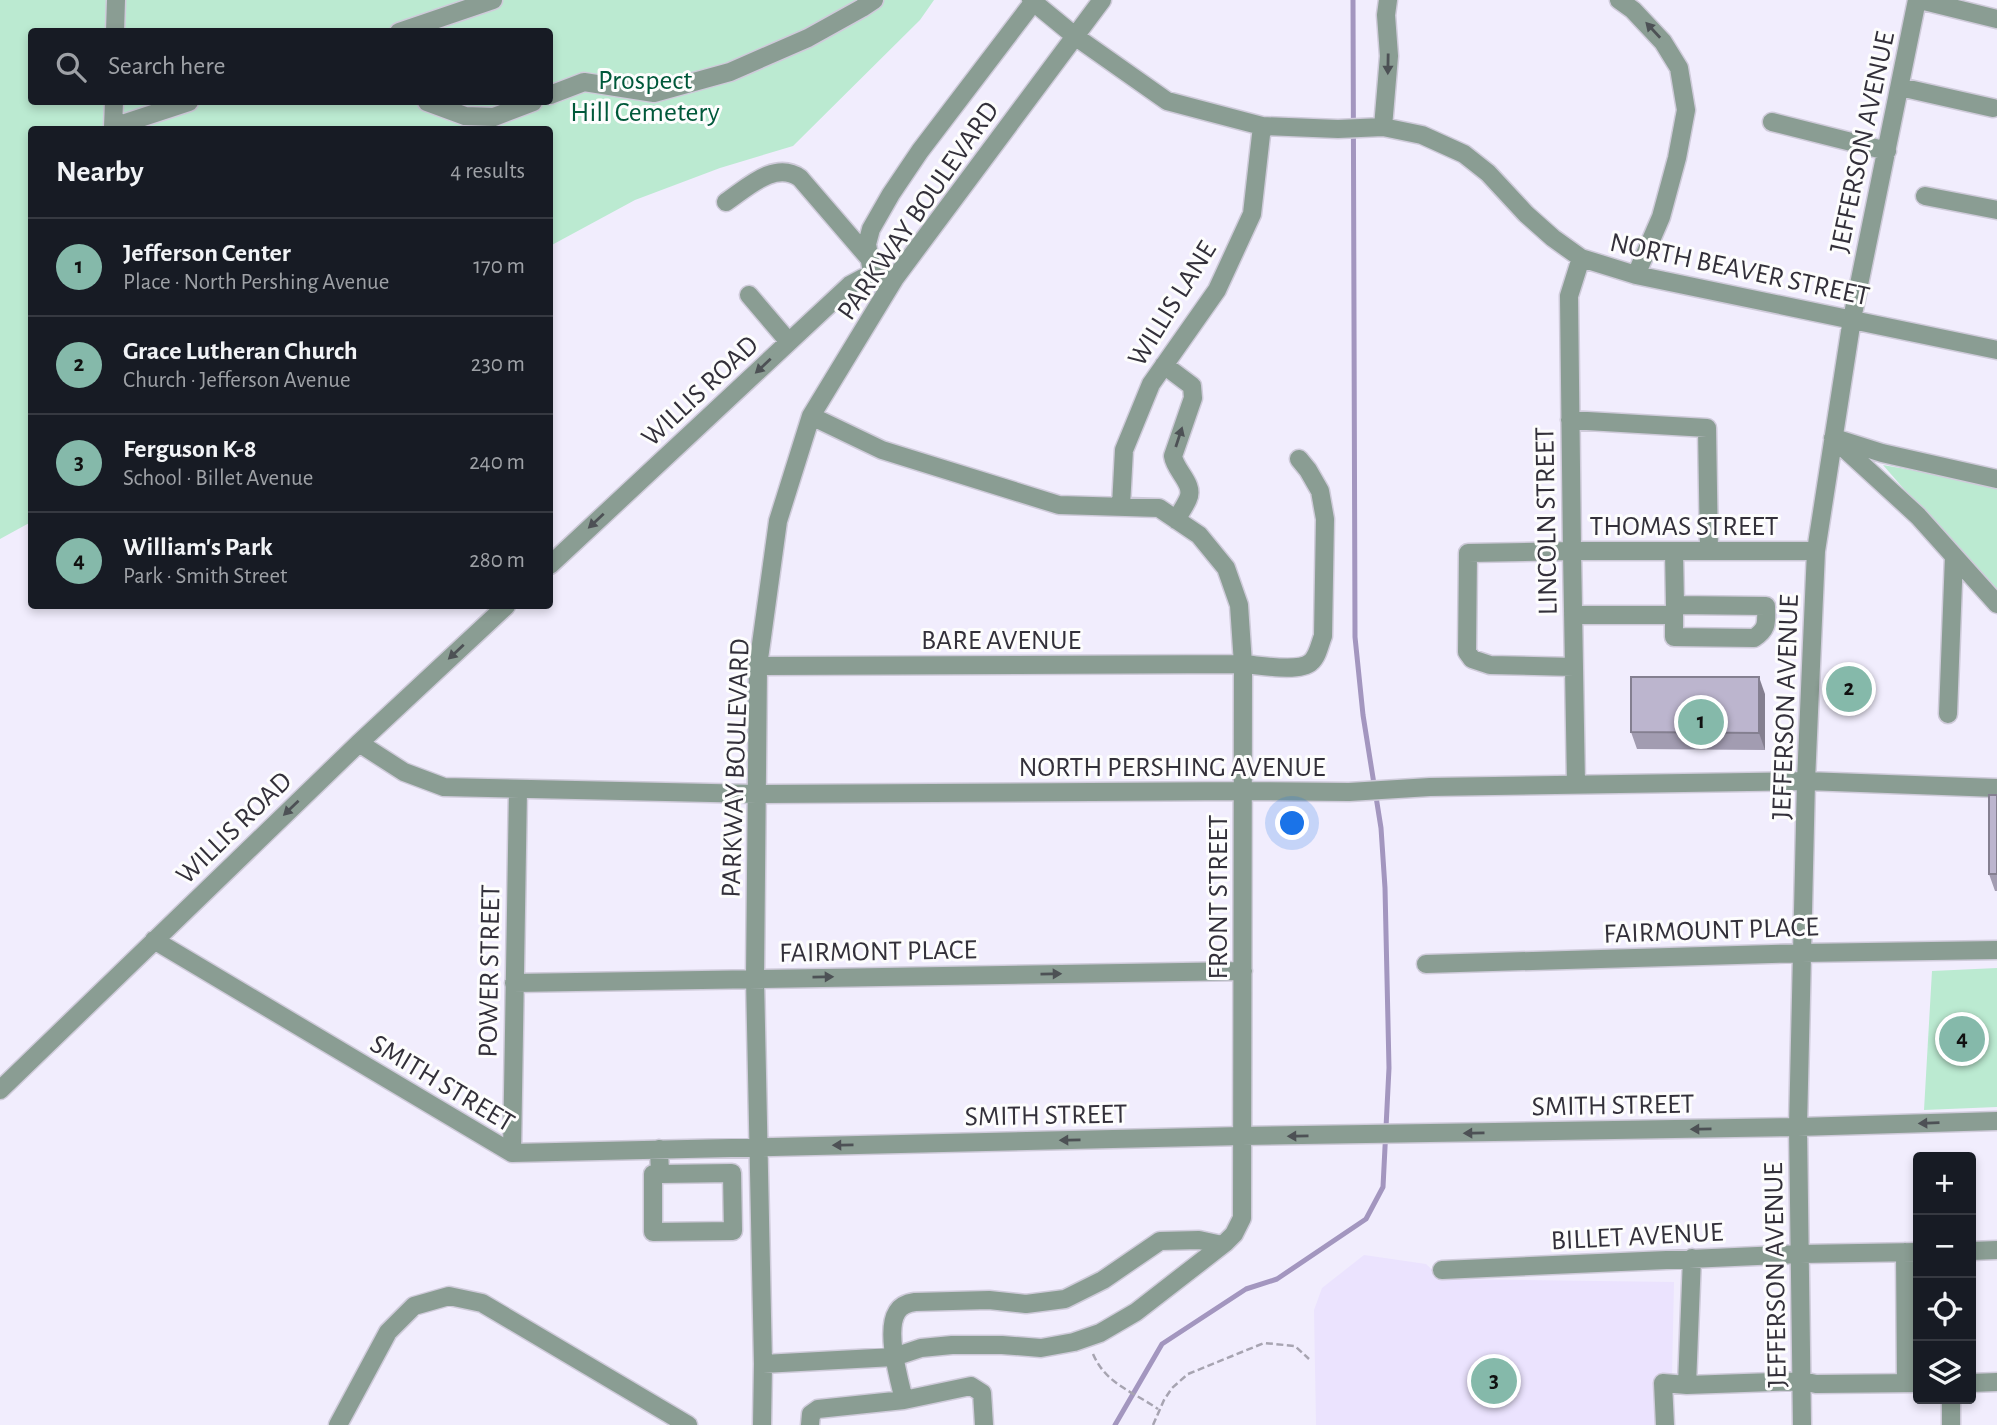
<!DOCTYPE html>
<meta charset="utf-8">
<style>
body{margin:0;font-family:"Alegreya Sans",sans-serif;background:#20242c;color:#f1f3f6}
.controls{position:absolute;right:21px;bottom:21px;display:grid;overflow:hidden;border-radius:7px;box-shadow:0 4px 10px #0003}
.controls button{width:63px;height:63px;display:grid;place-items:center;padding:0;border:0;border-bottom:2px solid #363941;background:#171b24;color:#f1f3f6;font:35px sans-serif}
.you{position:absolute;left:1293px;top:824px;width:24px;height:24px;margin:-18px;border:5px solid #fff;border-radius:50%;background:#1a73e8;box-shadow:0 0 0 10px #1a73e833}
.badge{display:grid;place-items:center;width:46px;height:46px;border-radius:50%;background:#85b9aa;color:#111;font-size:23px;font-weight:700}
.pin{position:absolute;translate:-50% -50%;border:4px solid #fff;box-shadow:0 2px 7px #0006}
.list{margin:0;padding:0;list-style:none}
h2{display:flex;justify-content:space-between;align-items:center;height:91px;margin:0;padding:0 28px;font-size:30px}
h2 small{font-size:23px;font-weight:400;color:#9ea1a6}
.list li{display:grid;grid-template-columns:46px 1fr auto;gap:21px;align-items:center;box-sizing:border-box;height:98px;padding:0 28px;border-top:2px solid #363941}
.list b{display:block;font-size:26px;white-space:nowrap}
.list p{margin:0;font-size:23px;white-space:nowrap;color:#9ea1a6}
.list em{font-size:23px;font-style:normal;color:#9ea1a6}
.icon{flex:none;width:38px;height:38px;fill:none;stroke:currentColor;stroke-width:2;stroke-linecap:round;stroke-linejoin:round}
.map{position:relative;flex:none;width:1997px;height:1425px;overflow:hidden}
.search{position:absolute;background:#171b24;box-shadow:0 4px 10px #0003;left:28px;top:28px;width:525px;height:77px;display:flex;align-items:center;gap:18px;box-sizing:border-box;padding:0 24px;border-radius:7px;color:#9ea1a6;font-size:26px}
.panel{position:absolute;background:#171b24;box-shadow:0 4px 10px #0003;left:28px;top:126px;width:525px;height:483px;border-radius:7px}
.map>svg:first-child{display:block}
.built{fill:#ebe3fe}
.green{fill:#bbead1;fill-rule:evenodd}
.lines{fill:none;stroke-linecap:round;stroke-linejoin:round}
.stream{stroke:#a396bf;stroke-width:5}
.minor-casing{stroke:#cfcbda;stroke-width:21}
.path{stroke:#a7a4b1;stroke-width:2.5;stroke-dasharray:7 3.5;stroke-linecap:butt}
.minor{stroke:#8a9d93;stroke-width:18}
.wall{fill:#a29cb1}
.shaded-wall{fill:#847f90}
.building{fill:#bcb5ce;stroke:#847f90;stroke-width:2}
.oneway{fill:#4d5155}
.labels{text-anchor:middle;stroke-width:6;stroke-linejoin:round;paint-order:stroke}
.park-label{font-size:28px;fill:#00583a;stroke:#fdfdfd}
.street-label{font-size:28px;fill:#33303a;stroke:#fdfdfd}
</style>
<div class="map">
<svg width="1997" height="1425" viewBox="0 0 1997 1425">
<rect width="100%" height="100%" fill="#f1edfd"/>
<path class="built" d="M1364 1255 1426 1264 1442 1279 1674 1282 1671 1425H1316L1314 1310 1322 1288Z"/>
<path class="green" d="M0 0H934L920 20 793 146 720 168 635 200 550 246V130H32L31 522 0 539ZM32 32H550V102H32Z
M1883 465 1997 485V596Z
M1997 968V1107L1924 1110 1932 971Z"/>
<g class="lines">
<path class="stream" d="M1115 1425 1162 1344 1246 1289 1277 1279 1366 1219 1383 1187 1389 1068 1385 888 1381 828 1363 715 1355 637 1353 0"/>
<g class="minor-casing">
<path id="minor" d="M1031 0 1076 37 1167 101 1262 126 1338 129 1383 127 1422 135 1464 154 1488 173 1526 214 1553 238 1581 258 1636 275 1997 350
M1619 0 1633 10 1663 42 1679 68 1686 110 1677 158 1661 217 1636 275
M1920 0 1997 19
M115 32 116 0
M399 32 493 0
M1900 87 1993 108
M550 95 584 82 654 93 730 72 808 38 862 8 874 0
M114 102 113 127 189 102
M427 102 465 116 494 117 533 102
M1772 122 1887 151
M1383 127 1389 56 1386 15 1388 0
M1925 196 1997 210
M726 202C747 188 775 160 800 178L868 257
M873 278 867 244 871 229 891 194 920 151 1035 0
M749 295 789 342
M1164 365 1192 386 1193 398 1173 456C1175 471 1195 484 1188 499 1185 506 1180 513 1176 520
M1570 420 1707 428 1709 550
M1833 438 1918 516 1997 604
M1841 440 1882 453 1997 479
M1121 506 1124 450 1151 384 1217 290 1252 214 1262 126
M1674 551 1675 605
M550 565 850 285 863 278H895
M1573 615H1674V637L1754 638C1769 628 1766 621 1766 606L1675 605 1674 615
M758 666 1243 664C1259 665 1299 673 1311 662 1318 656 1320 643 1323 636L1325 519 1320 491 1308 470 1299 459
M1574 667 1490 665 1472 659 1467 652 1468 553 1572 551H1816
M1948 714 1954 556
M359 743 404 772 444 787 756 794 1242 791 1349 792 1430 787 1806 781 1997 788
M1576 785 1572 551 1569 296 1581 258
M154 940 512 1153 1242 1136 1798 1127 1997 1121
M1426 964 1802 953 1997 950
M514 983 1243 971
M0 1090 359 743 506 606
M659 1149 660 1174H653V1232L733 1231 732 1173 660 1174
M512 1153 518 789
M1971 1251 1997 1250
M1905 1252 1906 1383
M1442 1270 1800 1254 1918 1252
M763 1364 894 1357 921 1348 952 1345H1002L1041 1348 1074 1342 1100 1333 1136 1312 1225 1243 1234 1234 1242 1218 1243 664 1239 605 1226 568 1199 535 1159 508 1059 505 882 450 811 416
M1971 1383 1997 1382
M1687 1385 1692 1258
M904 1400 971 1386 982 1393 984 1425
M338 1425 388 1332 414 1306 449 1296 482 1303 688 1425
M762 1425 763 1364 755 978 758 666 778 521 811 416 895 278 1102 0
M810 1425 811 1414 818 1409 904 1400C899 1379 885 1331 897 1312 901 1305 908 1303 915 1302L989 1300 1026 1304 1065 1299 1103 1280 1160 1241 1199 1240 1222 1245
M1665 1425 1663 1383 1687 1385 1802 1381 1816 1384 1918 1383
M1802 1425 1798 1127 1806 781 1816 551 1852 319 1917 0
M1951 1425V1399"/>
</g>
<path class="path" d="M1093 1354C1106 1384 1132 1391 1158 1409
M1153 1425 1164 1400 1172 1388 1188 1374 1264 1343 1295 1346 1309 1359"/>
<use href="#minor" class="minor"/>
</g>
<path class="wall" d="M1765 694V750L1637 749 1631 732Z
M1997 795V891H1995L1989 874Z"/>
<path class="shaded-wall" d="M1759 677 1765 694V750L1759 733Z"/>
<path class="building" d="M1631 677H1759V733L1631 732Z
M1989 795H1997V874H1989Z"/>
<defs><path id="oneway-solid" d="M-6-.8H1V-3.2L6.5 0L1 3.2V.8H-6Z" transform="scale(1.75)"/></defs>
<g class="oneway">
<use href="#oneway-solid" transform="translate(1653 30) rotate(-133)"/>
<use href="#oneway-solid" transform="translate(1388 64) rotate(91)"/>
<use href="#oneway-solid" transform="translate(763 366) rotate(137)"/>
<use href="#oneway-solid" transform="translate(1179 437) rotate(-72)"/>
<use href="#oneway-solid" transform="translate(596 521) rotate(137)"/>
<use href="#oneway-solid" transform="translate(456 652) rotate(137)"/>
<use href="#oneway-solid" transform="translate(291 808) rotate(136)"/>
<use href="#oneway-solid" transform="translate(1051 974) rotate(-1)"/>
<use href="#oneway-solid" transform="translate(823 977) rotate(-1)"/>
<use href="#oneway-solid" transform="translate(1929 1123) rotate(178)"/>
<use href="#oneway-solid" transform="translate(1701 1129) rotate(179)"/>
<use href="#oneway-solid" transform="translate(1474 1133) rotate(179)"/>
<use href="#oneway-solid" transform="translate(1298 1136) rotate(179)"/>
<use href="#oneway-solid" transform="translate(1070 1140) rotate(179)"/>
<use href="#oneway-solid" transform="translate(843 1145) rotate(179)"/>
</g>
<g class="labels">
<g class="park-label">
<text x="645" y="89">Prospect<tspan x="645" dy="32">Hill Cemetery</tspan></text>
</g>
<g class="street-label">
<text transform="translate(1861 142) rotate(-78)" y="10">JEFFERSON AVENUE</text>
<text transform="translate(917 210) rotate(-55)" y="10">PARKWAY BOULEVARD</text>
<text transform="translate(1740 268) rotate(12)" y="10">NORTH BEAVER STREET</text>
<text transform="translate(1171 303) rotate(-58)" y="10">WILLIS LANE</text>
<text transform="translate(699 390) rotate(-43)" y="10">WILLIS ROAD</text>
<text transform="translate(1545 521) rotate(-91)" y="10">LINCOLN STREET</text>
<text x="1684" y="535">THOMAS STREET</text>
<text x="1001" y="649">BARE AVENUE</text>
<text transform="translate(1784 707) rotate(-88)" y="10">JEFFERSON AVENUE</text>
<text x="1172" y="776">NORTH PERSHING AVENUE</text>
<text transform="translate(734 768) rotate(-88)" y="10">PARKWAY BOULEVARD</text>
<text transform="translate(233 827) rotate(-44)" y="10">WILLIS ROAD</text>
<text transform="translate(1217 897) rotate(-90)" y="10">FRONT STREET</text>
<text transform="translate(1711 929) rotate(-2)" y="10">FAIRMOUNT PLACE</text>
<text transform="translate(878 950) rotate(-1)" y="10">FAIRMONT PLACE</text>
<text transform="translate(488 971) rotate(-89)" y="10">POWER STREET</text>
<text transform="translate(443 1082) rotate(31)" y="10">SMITH STREET</text>
<text transform="translate(1613 1104) rotate(-1)" y="10">SMITH STREET</text>
<text transform="translate(1046 1114) rotate(-1)" y="10">SMITH STREET</text>
<text transform="translate(1637 1235) rotate(-3)" y="10">BILLET AVENUE</text>
<text transform="translate(1774 1275) rotate(-91)" y="10">JEFFERSON AVENUE</text>
</g>
</g>
</svg>
<div class="controls">
<button>+</button>
<button>−</button>
<button><svg class="icon" aria-label="locate" viewBox="0 0 24 24"><circle cx="12" cy="12" r="6"/><path d="M12 2v4M12 18v4M2 12h4M18 12h4"/></svg></button>
<button><svg class="icon" aria-label="layers" viewBox="0 0 24 24"><path d="M12 4l9 5-9 5-9-5zM3 14l9 5 9-5"/></svg></button>
</div>
<div class="you"></div>
<div class="pin badge" style="left:1701px;top:722px">1</div>
<div class="pin badge" style="left:1849px;top:689px">2</div>
<div class="pin badge" style="left:1494px;top:1381px">3</div>
<div class="pin badge" style="left:1962px;top:1039px">4</div>
<div class="search"><svg class="icon" aria-label="search" viewBox="0 0 24 24"><circle cx="10" cy="10" r="6"/><path d="M15 15l6 6"/></svg>Search here</div>
<section class="panel">
<h2>Nearby<small>4 results</small></h2>
<ul class="list">
<li><span class="badge">1</span><div><b>Jefferson Center</b><p>Place · North Pershing Avenue</p></div><em>170 m</em></li>
<li><span class="badge">2</span><div><b>Grace Lutheran Church</b><p>Church · Jefferson Avenue</p></div><em>230 m</em></li>
<li><span class="badge">3</span><div><b>Ferguson K-8</b><p>School · Billet Avenue</p></div><em>240 m</em></li>
<li><span class="badge">4</span><div><b>William's Park</b><p>Park · Smith Street</p></div><em>280 m</em></li>
</ul>
</section>
</div>
